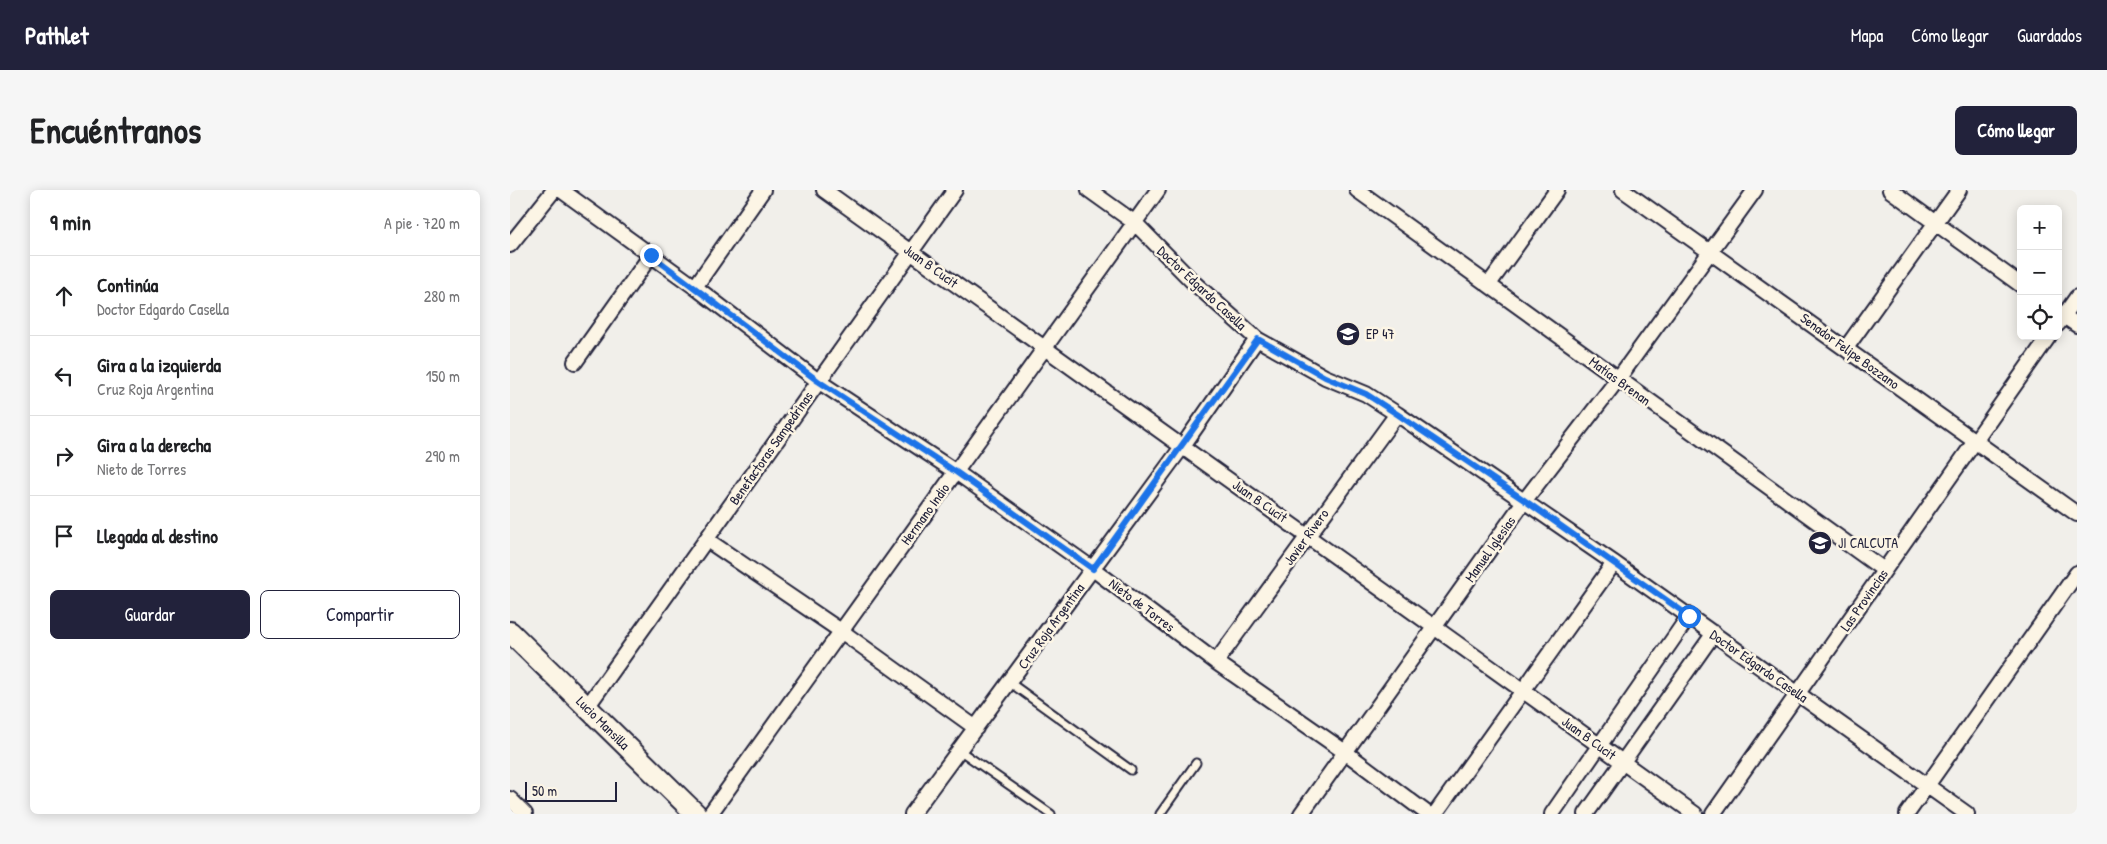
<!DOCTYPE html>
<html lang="es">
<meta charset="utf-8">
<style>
body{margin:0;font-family:"Patrick Hand",sans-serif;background:#f6f6f6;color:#202124}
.controls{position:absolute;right:15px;top:15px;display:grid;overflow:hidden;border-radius:8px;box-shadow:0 2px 12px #0003}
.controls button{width:45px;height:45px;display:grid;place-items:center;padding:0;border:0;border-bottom:1px solid #e0e0e0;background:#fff;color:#202124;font:25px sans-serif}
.scale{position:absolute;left:15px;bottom:12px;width:92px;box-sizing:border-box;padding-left:5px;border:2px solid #22223b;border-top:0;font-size:14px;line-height:18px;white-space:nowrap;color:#22223b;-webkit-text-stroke:4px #fcf5e5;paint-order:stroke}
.stop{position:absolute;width:15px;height:15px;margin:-11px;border:4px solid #1a73e8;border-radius:50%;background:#fff}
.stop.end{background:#1a73e8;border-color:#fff;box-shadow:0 1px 5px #0008}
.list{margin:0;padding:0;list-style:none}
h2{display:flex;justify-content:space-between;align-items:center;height:65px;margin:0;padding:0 20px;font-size:21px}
h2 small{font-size:16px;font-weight:400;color:#757577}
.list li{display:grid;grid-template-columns:32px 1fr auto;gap:15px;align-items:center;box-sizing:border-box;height:80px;padding:0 20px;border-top:1px solid #e0e0e0}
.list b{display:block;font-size:19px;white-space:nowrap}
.list p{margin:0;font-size:16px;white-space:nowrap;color:#757577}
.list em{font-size:16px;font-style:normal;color:#757577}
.actions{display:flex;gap:10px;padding:15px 20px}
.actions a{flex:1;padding:11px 0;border:1px solid #22223b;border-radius:8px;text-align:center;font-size:18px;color:#22223b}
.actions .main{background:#22223b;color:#fff}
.icon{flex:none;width:28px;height:28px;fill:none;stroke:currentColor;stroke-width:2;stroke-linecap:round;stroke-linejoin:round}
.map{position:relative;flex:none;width:1567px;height:624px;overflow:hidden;border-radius:8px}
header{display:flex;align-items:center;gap:30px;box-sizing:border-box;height:70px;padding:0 25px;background:#22223b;color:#fff}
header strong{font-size:24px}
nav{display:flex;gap:28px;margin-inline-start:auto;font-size:18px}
.intro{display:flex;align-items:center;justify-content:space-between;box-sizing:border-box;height:120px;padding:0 30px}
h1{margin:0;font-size:35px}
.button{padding:12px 22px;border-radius:8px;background:#22223b;color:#fff;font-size:18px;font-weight:700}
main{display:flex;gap:30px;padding:0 30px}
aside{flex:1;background:#fff;border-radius:8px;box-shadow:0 2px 12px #0003}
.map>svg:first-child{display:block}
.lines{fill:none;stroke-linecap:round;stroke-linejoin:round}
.lane-casing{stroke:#22223b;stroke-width:11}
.street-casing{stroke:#22223b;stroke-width:18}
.secondary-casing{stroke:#22223b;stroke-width:24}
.lane{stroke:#fcf5e5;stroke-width:7}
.street{stroke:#fcf5e5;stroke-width:14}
.secondary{stroke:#fcf5e5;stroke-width:20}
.route{stroke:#1a73e8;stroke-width:6}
.labels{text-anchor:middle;stroke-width:5;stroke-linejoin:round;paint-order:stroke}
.street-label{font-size:14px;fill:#22223b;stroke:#fcf5e5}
.poi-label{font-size:14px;fill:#22223b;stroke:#fcf5e5;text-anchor:start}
</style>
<header>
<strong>Pathlet</strong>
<nav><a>Mapa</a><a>Cómo llegar</a><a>Guardados</a></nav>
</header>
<div class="intro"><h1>Encuéntranos</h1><a class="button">Cómo llegar</a></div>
<main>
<aside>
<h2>9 min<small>A pie · 720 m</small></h2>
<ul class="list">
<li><svg class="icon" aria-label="ahead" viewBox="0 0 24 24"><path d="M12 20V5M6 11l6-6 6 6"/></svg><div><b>Continúa</b><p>Doctor Edgardo Casella</p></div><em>280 m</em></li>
<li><svg class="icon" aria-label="left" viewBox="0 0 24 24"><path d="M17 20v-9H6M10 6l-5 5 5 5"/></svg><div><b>Gira a la izquierda</b><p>Cruz Roja Argentina</p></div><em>150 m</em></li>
<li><svg class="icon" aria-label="right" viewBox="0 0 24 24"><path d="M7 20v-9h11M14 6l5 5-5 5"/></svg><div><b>Gira a la derecha</b><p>Nieto de Torres</p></div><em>290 m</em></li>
<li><svg class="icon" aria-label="arrive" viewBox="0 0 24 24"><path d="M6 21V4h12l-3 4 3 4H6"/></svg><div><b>Llegada al destino</b></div></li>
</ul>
<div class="actions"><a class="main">Guardar</a><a>Compartir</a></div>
</aside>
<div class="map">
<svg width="1567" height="624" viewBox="0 0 1567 624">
<rect width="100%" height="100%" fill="#f1efea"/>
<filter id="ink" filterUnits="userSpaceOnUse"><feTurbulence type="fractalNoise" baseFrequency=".02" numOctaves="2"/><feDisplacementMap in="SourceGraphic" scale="10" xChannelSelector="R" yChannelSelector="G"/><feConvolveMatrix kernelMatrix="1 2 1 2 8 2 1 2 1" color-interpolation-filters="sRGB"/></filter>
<g filter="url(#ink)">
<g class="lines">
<g class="lane-casing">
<path id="lane" d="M499 492 621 580
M449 560 541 624
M650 624 686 573"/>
</g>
<g class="street-casing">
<path id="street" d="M51 0 185 97 308 191 446 282 583 379 706 472 835 562 918 624
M314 0 1185 624
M579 0 625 33 683 92 747 149 815 187 856 204 887 224 1104 373 1457 624
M847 0 1374 380
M1113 0 1567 324
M1380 0 1511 95
M0 55 44 0
M979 94 1047 0
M185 97 253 0
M1548 122 1567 135
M1548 134 1567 107
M1336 158 1449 0
M65 172 141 65
M197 350 331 441 466 538
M706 472 887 224
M77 517 445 0
M0 609 15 624
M200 624 648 0
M402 624 672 257 747 149
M791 624 1015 310 1108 189 1245 0
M925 624 1104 373
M1042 624 1179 426
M1076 624 1204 443
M1203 624 1539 146
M1397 624 1567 383"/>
</g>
<g class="secondary-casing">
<path id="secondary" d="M0 442 186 624"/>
</g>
<use href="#lane" class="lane"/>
<use href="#street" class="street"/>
<use href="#secondary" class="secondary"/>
</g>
</g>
<g class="lines" filter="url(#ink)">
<path class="route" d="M141 65 308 191 446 282 583 379 748 149 815 187 856 204 887 224 1014 310 1179 426"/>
</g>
<defs>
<g id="school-disc" transform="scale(1.25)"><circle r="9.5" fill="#22223b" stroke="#fcf5e5"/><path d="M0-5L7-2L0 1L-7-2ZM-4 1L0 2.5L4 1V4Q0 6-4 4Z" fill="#fff"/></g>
</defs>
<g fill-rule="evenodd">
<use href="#school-disc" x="838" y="144"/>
<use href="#school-disc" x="1310" y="353"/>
</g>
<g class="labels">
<g class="street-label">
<text transform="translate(421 76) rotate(36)" y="5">Juan B Cucit</text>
<text transform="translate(692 98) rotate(43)" y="5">Doctor Edgardo Casella</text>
<text transform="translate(1340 161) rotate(36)" y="5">Senador Felipe Bozzano</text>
<text transform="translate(1110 191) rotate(36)" y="5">Matías Brenan</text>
<text transform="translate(261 258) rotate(-55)" y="5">Benefactoras Sampedrinas</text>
<text transform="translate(750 311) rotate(35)" y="5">Juan B Cucit</text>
<text transform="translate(415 324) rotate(-54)" y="5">Hermano Indio</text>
<text transform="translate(796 347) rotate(-54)" y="5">Javier Rivero</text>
<text transform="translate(980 359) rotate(-55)" y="5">Manuel Iglesias</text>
<text transform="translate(1354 410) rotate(-55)" y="5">Las Provincias</text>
<text transform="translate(632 415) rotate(37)" y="5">Nieto de Torres</text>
<text transform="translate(541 436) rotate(-54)" y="5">Cruz Roja Argentina</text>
<text transform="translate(1249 476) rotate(35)" y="5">Doctor Edgardo Casella</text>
<text transform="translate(93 533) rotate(45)" y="5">Lucio Mansilla</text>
<text transform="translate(1079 548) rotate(36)" y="5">Juan B Cucit</text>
</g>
<g class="poi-label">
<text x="856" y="149">EP 47</text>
<text x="1328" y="358">JI CALCUTA</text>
</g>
</g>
</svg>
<div class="controls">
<button>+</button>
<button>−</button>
<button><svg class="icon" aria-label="locate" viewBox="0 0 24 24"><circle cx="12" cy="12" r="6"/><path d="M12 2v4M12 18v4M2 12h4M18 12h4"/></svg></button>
</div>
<div class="scale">50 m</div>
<div class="stop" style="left:1179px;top:426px"></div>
<div class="stop end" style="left:141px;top:65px"></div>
</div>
</main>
